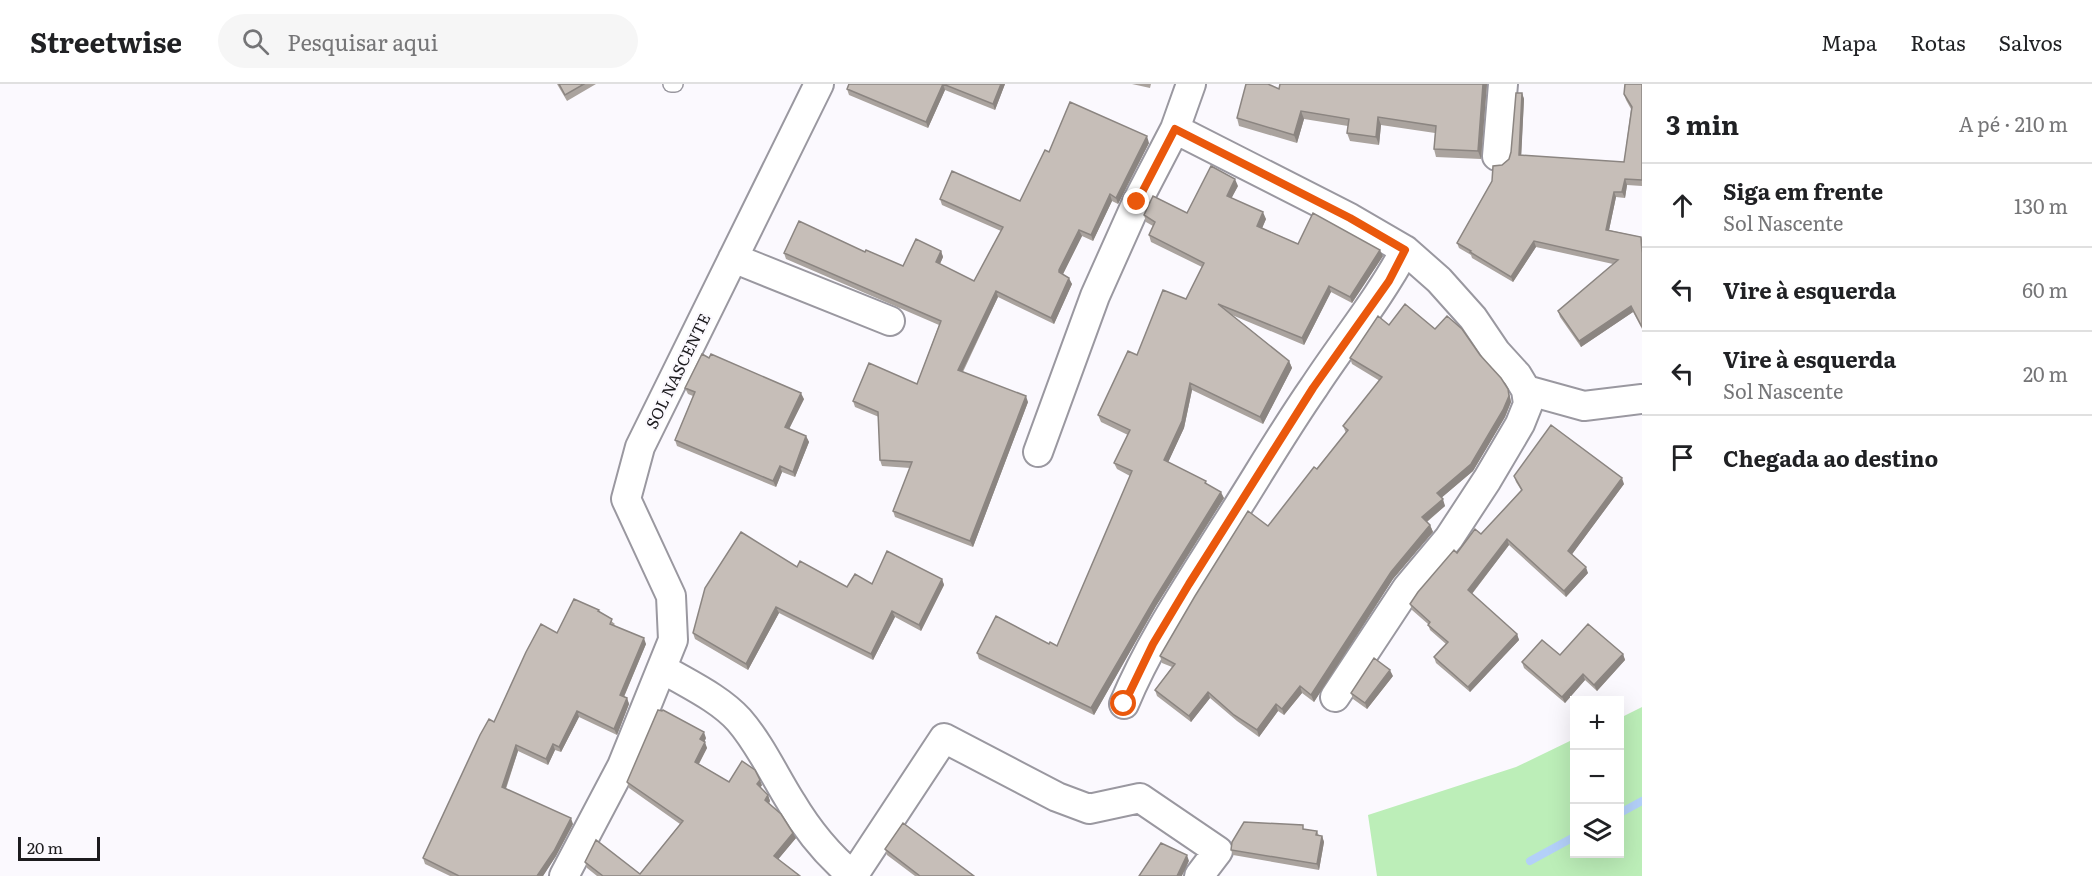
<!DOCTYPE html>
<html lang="pt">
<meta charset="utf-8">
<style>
body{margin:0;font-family:Literata,serif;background:#f6f6f6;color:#202124}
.controls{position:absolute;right:18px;bottom:18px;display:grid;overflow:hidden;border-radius:0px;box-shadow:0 6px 24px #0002}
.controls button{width:54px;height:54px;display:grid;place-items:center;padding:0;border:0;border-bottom:2px solid #e0e0e0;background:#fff;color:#202124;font:30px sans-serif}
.scale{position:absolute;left:18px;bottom:15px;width:82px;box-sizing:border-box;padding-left:6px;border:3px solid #1c1b1e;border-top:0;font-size:16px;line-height:21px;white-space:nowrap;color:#1c1b1e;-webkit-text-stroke:4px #fbf9fe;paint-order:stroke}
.stop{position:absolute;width:18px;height:18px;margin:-14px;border:4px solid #ea580c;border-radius:50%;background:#fff}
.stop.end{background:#ea580c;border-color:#fff;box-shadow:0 2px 6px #0008}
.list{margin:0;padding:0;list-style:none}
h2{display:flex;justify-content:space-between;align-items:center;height:78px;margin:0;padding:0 24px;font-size:26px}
h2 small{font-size:20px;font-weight:400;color:#757577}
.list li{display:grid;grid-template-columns:39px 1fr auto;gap:18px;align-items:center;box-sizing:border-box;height:84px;padding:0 24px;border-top:2px solid #e0e0e0}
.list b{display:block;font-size:22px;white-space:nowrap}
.list p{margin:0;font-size:20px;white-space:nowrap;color:#757577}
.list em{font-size:20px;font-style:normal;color:#757577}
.icon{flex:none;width:33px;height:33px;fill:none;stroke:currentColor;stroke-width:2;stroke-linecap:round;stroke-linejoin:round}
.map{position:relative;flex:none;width:1642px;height:792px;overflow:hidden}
header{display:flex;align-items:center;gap:36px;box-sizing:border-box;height:84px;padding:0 30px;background:#fff;border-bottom:2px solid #e0e0e0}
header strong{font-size:28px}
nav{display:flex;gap:33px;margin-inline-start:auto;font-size:21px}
.search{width:420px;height:54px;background:#f6f6f6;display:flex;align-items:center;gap:15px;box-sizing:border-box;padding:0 21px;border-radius:33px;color:#757577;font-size:22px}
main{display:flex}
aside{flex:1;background:#fff}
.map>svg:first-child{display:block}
.green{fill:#bceeb8}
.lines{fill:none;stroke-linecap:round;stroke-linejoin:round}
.stream{stroke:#b3d0f9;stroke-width:8}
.lane-casing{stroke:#9a98a0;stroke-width:18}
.street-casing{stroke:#9a98a0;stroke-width:32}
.lane{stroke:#fff;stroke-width:15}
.street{stroke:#fff;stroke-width:28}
.wall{fill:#aaa39e}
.shaded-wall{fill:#8b8581}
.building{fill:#c6beb8;stroke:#8b8581;stroke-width:1.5}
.route{stroke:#ea580c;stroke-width:8}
.labels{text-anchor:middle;stroke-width:4.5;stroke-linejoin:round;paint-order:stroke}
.street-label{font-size:16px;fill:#1c1b1e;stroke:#fbf9fe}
</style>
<header>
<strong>Streetwise</strong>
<div class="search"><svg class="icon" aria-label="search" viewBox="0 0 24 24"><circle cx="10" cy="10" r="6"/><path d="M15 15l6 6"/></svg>Pesquisar aqui</div>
<nav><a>Mapa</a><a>Rotas</a><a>Salvos</a></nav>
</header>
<main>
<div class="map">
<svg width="1642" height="792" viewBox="0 0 1642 792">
<rect width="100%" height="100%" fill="#fbf9fe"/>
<path class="green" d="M1642 623V792H1377L1368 731 1516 683 1574 655V770H1620V634Z"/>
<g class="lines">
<path class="stream" d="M1620 729 1642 717
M1530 777 1574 753"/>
<g class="lane-casing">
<path id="lane" d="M671 0H675"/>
</g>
<g class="street-casing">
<path id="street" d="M1175 45 1350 134 1405 166 1439 196 1473 234 1496 268 1517 291 1526 306 1528 320 1520 340 1487 396 1449 454 1407 504 1335 613
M1497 72 1503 0
M733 174 890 237
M1526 306 1584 322 1642 315
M1038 368 1095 212 1137 118 1175 45 1191 0
M663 585C688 600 719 614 739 636 760 660 774 691 791 718 807 745 829 772 853 792
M1124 620C1150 558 1188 502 1223 446 1254 398 1282 349 1314 303 1344 257 1379 215 1405 166
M564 792 622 682 673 556 671 512 626 415 640 363 819 0
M853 792 944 654 1057 713 1089 725 1140 714 1218 767 1199 792"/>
</g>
<use href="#lane" class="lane"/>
<use href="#street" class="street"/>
</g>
<path class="wall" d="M557 0H596L567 17Z
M849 0H1005L995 26 945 6 928 44 849 11 847 5Z
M1132 0H1151L1150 4Z
M1280 0H1487L1481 75 1436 73 1434 65 1435 49 1381 41 1379 61 1350 57 1347 49 1348 42 1304 35 1297 59 1239 42 1237 34 1279 5Z
M1642 0V102L1627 101 1625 114 1616 113 1609 146 1641 153 1642 156V245L1633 228 1581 263 1560 233 1558 227 1613 180 1536 163 1513 198 1472 174 1471 171 1459 164 1457 159 1502 81 1509 75 1511 68 1522 9 1524 15 1521 71 1624 78 1631 25 1626 16 1624 10Z
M1149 59 1118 120 1112 117 1093 157 1082 152 1063 190 1072 200 1054 240 998 213 963 288 1028 318 973 463 895 433 893 427 910 384 882 382 880 376 879 333 855 323 853 317 917 300 939 241 786 175 784 169 865 168 903 182 941 167 943 173 940 180 974 197 1001 147 942 121 940 115 1020 117 1049 68Z
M1238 102 1231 114 1266 135 1262 144 1298 160 1383 172 1352 219 1331 208 1304 261 1232 231 1289 277 1292 284 1263 340 1192 306 1184 344 1168 378 1206 397 1207 401 1224 414 1156 522 1094 631 979 575 977 569 1049 560 1057 562 1130 392 1117 385 1114 379 1128 351 1101 338 1098 331 1137 271 1186 215 1202 183 1151 158 1149 151 1153 142 1146 138 1144 131 1187 129Z
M1389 241 1435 245 1480 271 1510 312 1511 318 1505 333 1473 387 1441 414 1445 422 1427 438 1430 441 1433 448 1393 495 1314 618 1302 609 1284 631 1278 627 1259 653 1237 637 1210 614 1191 638 1157 612 1155 606 1172 583 1162 579 1160 572 1346 349 1343 342 1380 297 1352 280 1350 274Z
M685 304 804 315 789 345 806 352 809 358 795 393 782 388 776 403 677 362 675 356 693 312 688 310Z
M1514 392 1624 400 1572 470 1588 489 1566 513 1509 461 1472 510 1517 550 1519 556 1470 608 1436 579 1434 573 1446 560 1430 546 1428 540 1412 526 1410 520 1457 469 1481 450 1521 406 1516 398Z
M797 483 847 503 872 500 942 495 944 501 921 547 895 533 873 576 779 529 748 586 695 555 693 549Z
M600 528 615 540 614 541 646 560 624 613 627 614 629 620 617 651 579 633 561 668 555 666 548 681 518 667 506 705 573 740 556 772 543 792H450L425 780 423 774 494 638 557 549Z
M1623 570 1625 576 1597 607 1585 596 1565 619 1524 584 1522 578 1560 571Z
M1393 592 1367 625 1353 615 1351 609Z
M706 654 704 658 707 664 699 680 729 698 762 701 760 704 768 711 770 717 769 720 796 754 778 775 800 792H597L587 784 585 778 640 790 680 740 629 704 627 698Z
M1304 746 1317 747 1319 752H1322L1324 758 1319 786 1233 771 1231 766Z
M885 765 974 792H915L887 771Z"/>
<path class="shaded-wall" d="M943 0 945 6 928 44 926 38Z
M1001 0H1005L995 26 993 20Z
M1483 0H1487L1481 75 1478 67Z
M1522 9 1524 15 1521 77 1519 71Z
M1301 27 1304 35 1297 59 1294 51Z
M1378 33 1381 41 1379 61 1376 53Z
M1147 52 1149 59 1118 120 1116 114Z
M1235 95 1238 102 1229 119 1227 112Z
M1625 95 1627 101 1625 114 1622 108Z
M1614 108 1616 113 1608 151 1606 146Z
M1110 110 1112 117 1093 157 1091 151Z
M1263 128 1266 135 1260 149 1257 142Z
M1079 146 1082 152 1062 192 1059 188V186Z
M1534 157 1536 163 1513 198 1511 193Z
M1380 166 1383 172 1352 219 1350 213Z
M941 167 943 173 938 184 936 178Z
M1069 194 1072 200 1054 240 1051 234Z
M1329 202 1331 208 1304 261 1302 254Z
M996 207 998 213 960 292 958 286Z
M1631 222 1633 228 1581 263 1579 257Z
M1289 277 1292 284 1263 340 1260 333Z
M1190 299 1192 306 1184 344 1166 383 1164 376Z
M1508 305 1511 318 1505 333 1473 387 1440 415 1437 409Z
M801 309 804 315 787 349 785 343Z
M1026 312 1028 318 973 463 970 457Z
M806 352 809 358 795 393 793 388Z
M780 382 782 388 776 403 773 397Z
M1622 394 1624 400 1570 473 1568 467Z
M1221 408 1224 414 1156 522 1094 631 1091 624 1154 516Z
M1443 415 1445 422 1425 439 1422 433Z
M1430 441 1433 448 1393 495 1314 618 1311 611 1391 488Z
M1507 455 1509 461 1470 512 1468 506Z
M1586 483 1588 489 1566 513 1564 507Z
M942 495 944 501 921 547 919 541Z
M776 523 779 529 748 586 746 580Z
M892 527 895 533 873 576 871 570Z
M1517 550 1519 556 1470 608 1468 603Z
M644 554 646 560 622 617 620 611Z
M1623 570 1625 576 1597 607 1594 601Z
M1390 586 1393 592 1367 625 1365 619Z
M1583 590 1585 596 1565 619 1562 613Z
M1300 602 1302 609 1284 631 1282 625Z
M1208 608 1210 614 1191 638 1189 632Z
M627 614 629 620 617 651 614 645Z
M1276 620 1278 627 1259 653 1257 646Z
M577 627 579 633 561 668 559 663Z
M704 648 706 654 703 661 700 655Z
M705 658 707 664 697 683 695 678Z
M553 660 555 666 548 681 546 675Z
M516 661 518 667 504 709 502 703Z
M760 696 762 701 759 706 757 700Z
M768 711 770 717 767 722 765 716Z
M571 734 573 740 556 772 543 792H537Z
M793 749 796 754 776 778 774 772Z
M1322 752 1324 758 1319 786 1317 780Z
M1187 771 1189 777 1182 792H1177Z"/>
<path class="building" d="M559 0H584L565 11Z
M849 0H943L926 38 847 5Z
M943 0H1001L993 20Z
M1246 0H1268L1279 5 1280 0H1483L1478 67 1434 65 1436 42 1378 33 1376 53 1347 49 1349 35 1301 27 1294 51 1237 34Z
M1625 0H1642V96L1625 95 1622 108H1614L1606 146 1641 153 1642 169V243L1631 222 1579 257 1558 227 1618 176 1534 157 1511 193 1470 168 1471 167 1457 159 1492 97 1493 82 1502 81 1509 75 1511 68 1516 9H1522L1519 71 1624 78 1632 23 1624 10Z
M1070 18 1147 52 1116 114 1110 110 1091 151 1079 146 1059 186V188L1069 194 1051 234 996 207 958 286 1026 312 970 457 893 427 912 378 880 376 878 328 853 317 869 279 917 300 941 237 784 169 799 137 865 168 866 166 903 182 916 155 941 167 936 178 974 197 1003 143 940 115 952 87 1020 117 1045 66 1049 68Z
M1211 82 1235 95 1227 112 1263 128 1257 142 1298 160 1313 129 1380 166 1350 213 1329 202 1302 254 1218 220 1289 277 1260 333 1190 299 1182 337 1164 376 1206 397 1205 399 1221 408 1154 516 1091 624 977 569 996 532 1049 560 1050 558 1057 562 1132 387 1114 379 1130 346 1098 331 1128 267 1137 271 1163 206 1186 215 1204 179 1149 151 1155 138 1144 131 1153 112 1187 129Z
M1405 220 1435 245 1447 232 1462 245 1480 271 1501 294 1508 305 1509 312 1503 326 1471 380 1437 409 1443 415 1422 433 1430 441 1391 488 1311 611 1300 602 1282 625 1276 620 1257 646 1234 631 1208 608 1189 632 1155 606 1175 580 1160 572 1195 512 1248 427 1268 442 1314 383 1317 385 1348 346 1343 342 1382 293 1350 274 1378 232 1389 241Z
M702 270 709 274 711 270 801 309 785 343 806 352 793 388 780 382 773 397 675 356 695 308 685 304Z
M1551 341 1622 394 1568 467 1586 483 1564 507 1507 455 1468 506 1517 550 1468 603 1434 573 1448 558 1428 541 1430 538 1410 520 1418 508 1454 466 1457 469 1475 445 1481 450 1522 406 1514 392Z
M741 448 797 483 800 477 847 503 855 490 872 500 887 467 942 495 919 541 892 527 871 570 776 523 746 580 693 549 705 504Z
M574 515 599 526 598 527 612 535 610 540 644 554 620 611 627 614 614 645 577 627 559 663 553 660 546 675 516 661 502 703 571 734 554 767 537 792H459L423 774 480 651 489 635 494 638 526 568 541 540 557 549Z
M1588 540 1623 570 1594 601 1583 590 1562 613 1522 578 1542 556 1560 571Z
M1374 574 1390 586 1365 619 1351 609Z
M658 626 662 627 663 626 704 648 700 655 705 658 695 678 729 698 742 677 755 686 760 696 757 700 768 711 765 716 781 730 793 749 774 772 800 792H603L585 778 596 756 640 790 683 737 627 698Z
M1244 738 1303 741V745L1317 747 1316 751 1322 752 1317 780 1231 766 1232 758Z
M903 739 974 792H920L885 765Z
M1161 759 1187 771 1177 792H1139Z"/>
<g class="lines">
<path class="route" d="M1124 620 1153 560 1189 500 1313 304 1389 197 1405 166 1350 134 1175 45 1137 118"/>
</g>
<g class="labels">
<g class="street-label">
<text transform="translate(678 287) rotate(-64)" y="6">SOL NASCENTE</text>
</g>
</g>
</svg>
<div class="controls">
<button>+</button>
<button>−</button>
<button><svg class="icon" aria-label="layers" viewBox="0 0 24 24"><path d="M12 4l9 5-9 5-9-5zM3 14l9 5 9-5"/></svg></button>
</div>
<div class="scale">20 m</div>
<div class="stop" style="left:1124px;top:620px"></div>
<div class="stop end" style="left:1137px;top:118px"></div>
</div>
<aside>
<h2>3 min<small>A pé · 210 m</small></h2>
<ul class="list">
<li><svg class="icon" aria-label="ahead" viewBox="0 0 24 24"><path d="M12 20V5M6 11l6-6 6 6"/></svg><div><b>Siga em frente</b><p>Sol Nascente</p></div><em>130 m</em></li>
<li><svg class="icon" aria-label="left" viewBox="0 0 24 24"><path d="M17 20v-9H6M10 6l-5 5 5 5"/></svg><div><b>Vire à esquerda</b></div><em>60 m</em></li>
<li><svg class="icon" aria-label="left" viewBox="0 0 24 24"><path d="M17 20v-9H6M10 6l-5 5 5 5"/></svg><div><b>Vire à esquerda</b><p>Sol Nascente</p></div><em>20 m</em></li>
<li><svg class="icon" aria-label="arrive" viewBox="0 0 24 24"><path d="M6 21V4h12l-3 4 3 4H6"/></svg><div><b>Chegada ao destino</b></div></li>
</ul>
</aside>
</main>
